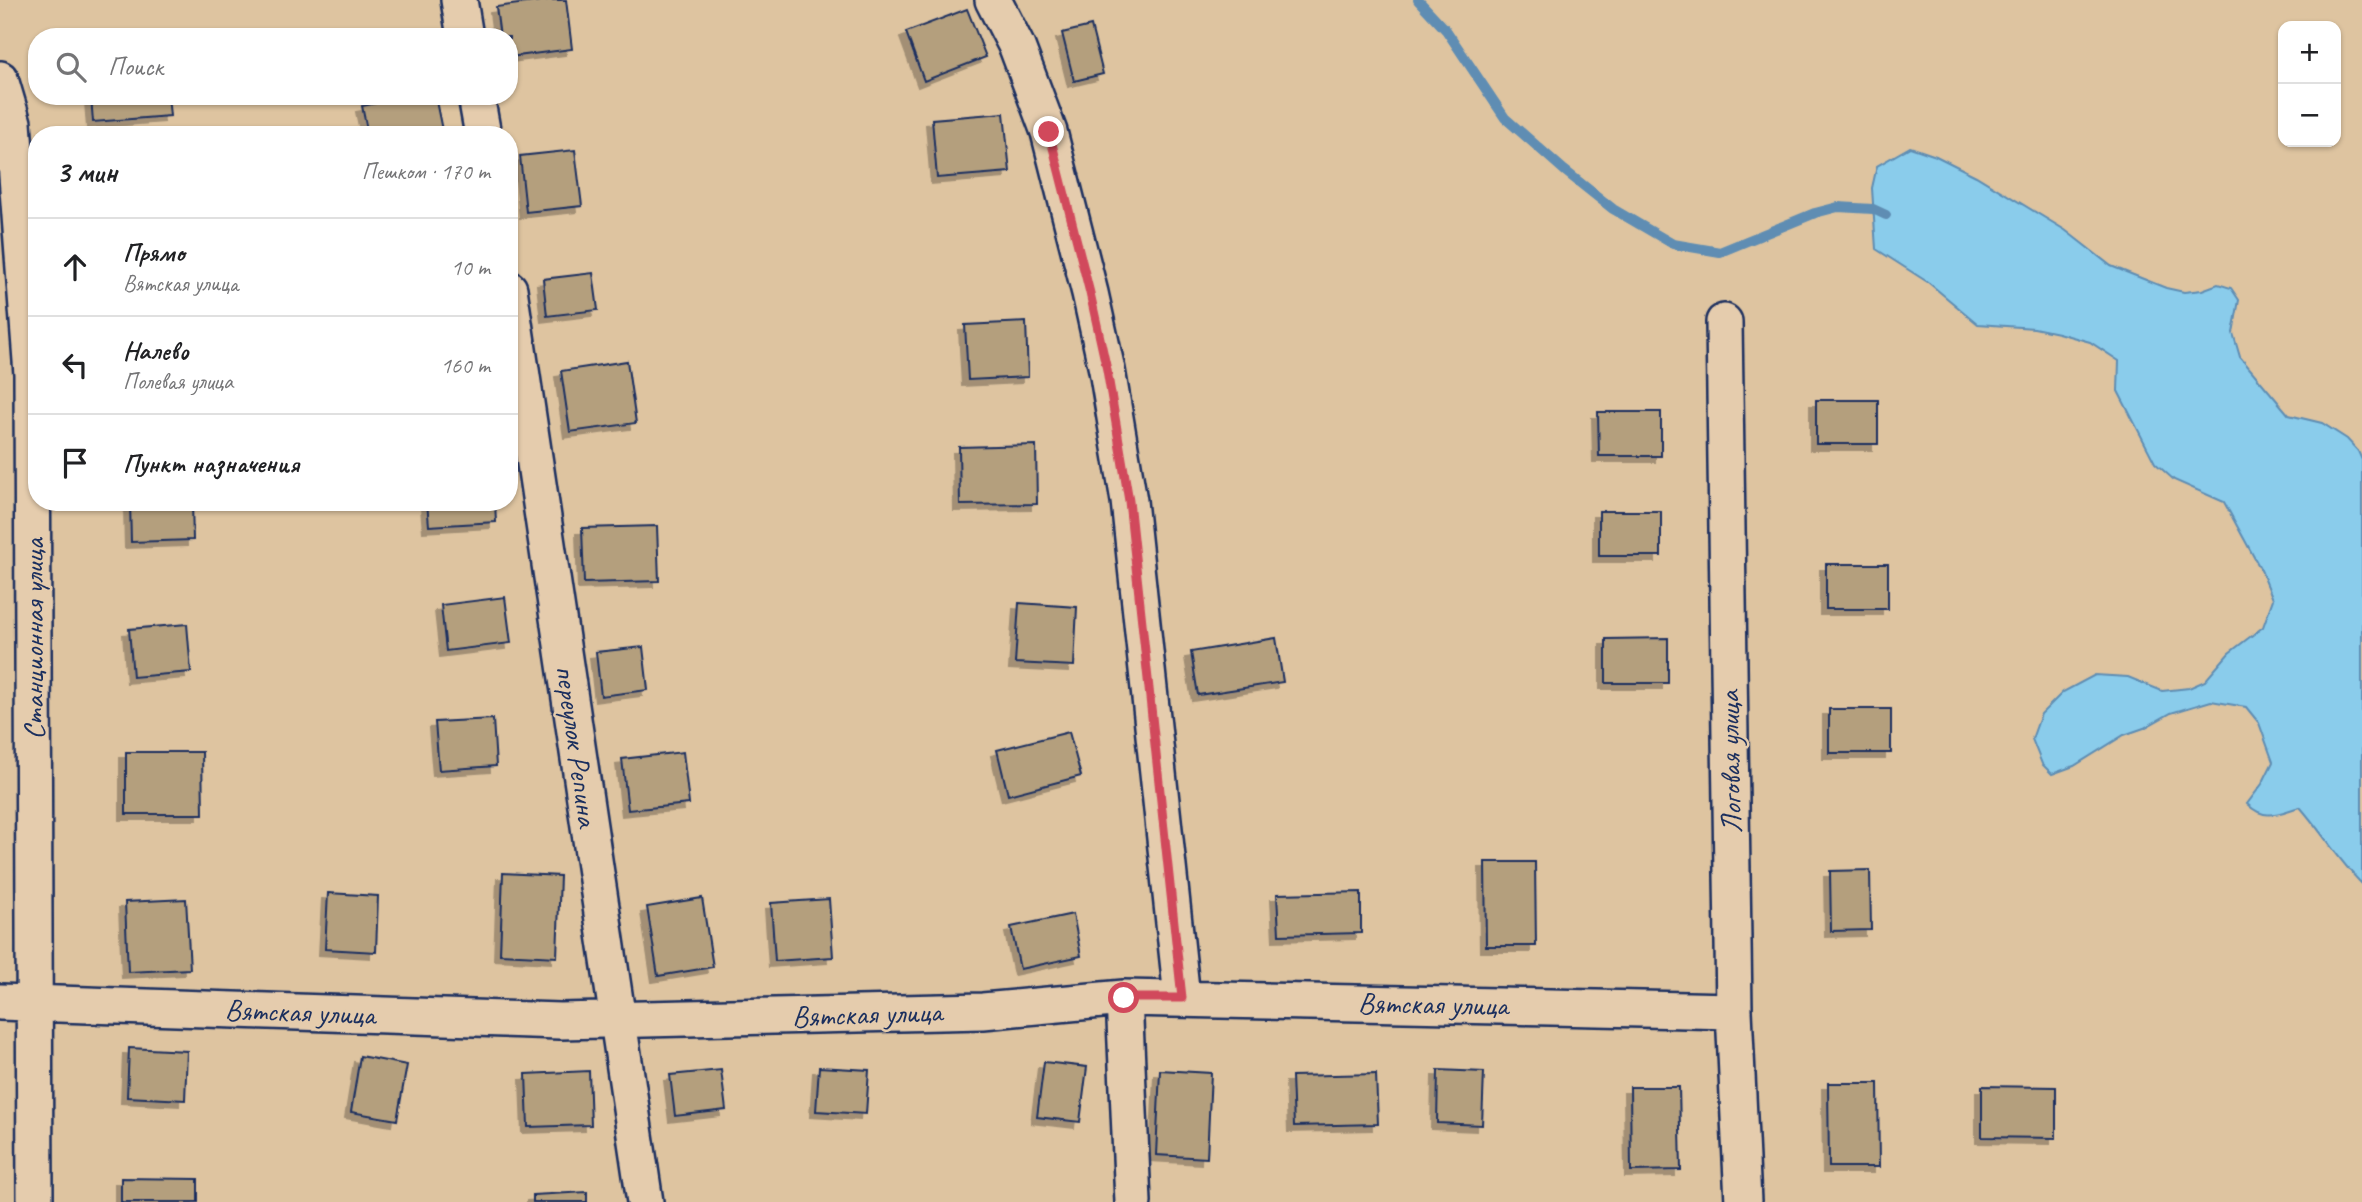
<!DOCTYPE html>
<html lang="ru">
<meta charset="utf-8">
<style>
body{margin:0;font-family:Caveat,sans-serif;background:#f6f6f6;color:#202124}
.controls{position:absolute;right:21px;top:21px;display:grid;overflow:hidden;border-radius:14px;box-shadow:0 2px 5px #0004}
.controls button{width:63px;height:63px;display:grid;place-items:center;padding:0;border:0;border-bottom:2px solid #e0e0e0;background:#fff;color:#202124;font:35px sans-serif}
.stop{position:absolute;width:21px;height:21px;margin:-16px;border:5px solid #d1495b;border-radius:50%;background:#fff}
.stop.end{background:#d1495b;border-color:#fff;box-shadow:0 2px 7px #0008}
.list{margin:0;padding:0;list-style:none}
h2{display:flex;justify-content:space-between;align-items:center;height:91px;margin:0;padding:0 28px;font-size:30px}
h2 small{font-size:23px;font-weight:400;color:#757577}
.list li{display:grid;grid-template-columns:46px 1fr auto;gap:21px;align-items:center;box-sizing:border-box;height:98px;padding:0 28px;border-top:2px solid #e0e0e0}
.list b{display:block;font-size:26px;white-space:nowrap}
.list p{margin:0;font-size:23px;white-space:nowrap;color:#757577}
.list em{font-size:23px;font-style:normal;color:#757577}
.icon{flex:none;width:38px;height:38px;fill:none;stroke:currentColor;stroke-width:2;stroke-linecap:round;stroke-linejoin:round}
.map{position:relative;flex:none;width:2362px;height:1202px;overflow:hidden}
.search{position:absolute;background:#fff;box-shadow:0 2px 5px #0004;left:28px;top:28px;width:490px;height:77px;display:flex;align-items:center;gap:18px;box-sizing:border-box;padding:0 24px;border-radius:28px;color:#757577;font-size:26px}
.panel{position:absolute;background:#fff;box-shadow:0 2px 5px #0004;left:28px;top:126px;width:490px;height:385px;border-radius:28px}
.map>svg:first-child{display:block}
.water{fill:#8acceb;stroke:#5e8db3;stroke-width:2}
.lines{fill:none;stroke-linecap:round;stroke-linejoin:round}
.stream{stroke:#5e8db3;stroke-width:10}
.building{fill:#b49f7d;stroke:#1b2f5e;stroke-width:2;filter:url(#shadow)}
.minor-casing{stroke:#1b2f5e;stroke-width:40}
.minor{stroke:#e5ccad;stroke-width:35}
.route{stroke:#d1495b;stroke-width:9}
.labels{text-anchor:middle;stroke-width:5;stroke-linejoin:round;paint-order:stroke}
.street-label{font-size:30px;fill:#1b2f5e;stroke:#e5ccad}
</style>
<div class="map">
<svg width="2362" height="1202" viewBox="0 0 2362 1202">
<defs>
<filter id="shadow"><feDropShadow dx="-6" dy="6" stdDeviation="0" flood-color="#0004"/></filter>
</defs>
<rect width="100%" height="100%" fill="#dec4a0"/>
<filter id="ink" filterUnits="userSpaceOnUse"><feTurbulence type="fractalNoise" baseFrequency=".0143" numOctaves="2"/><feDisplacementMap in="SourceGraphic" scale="14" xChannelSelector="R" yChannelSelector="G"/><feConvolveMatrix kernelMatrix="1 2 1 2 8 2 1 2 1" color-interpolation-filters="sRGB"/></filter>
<g filter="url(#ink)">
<path class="water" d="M1910 147 1936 156 1976 176 2065 230 2111 266 2166 288 2184 292 2202 290 2218 284 2231 288 2239 300 2233 333 2240 357 2289 415 2322 423 2347 439 2358 451 2362 460V884C2339 861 2322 832 2300 807 2278 813 2266 822 2247 804L2262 784 2273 762 2259 723 2246 707 2211 701 2171 713 2144 728 2124 735 2074 766 2052 774 2042 764 2032 739 2041 714 2063 692 2095 675 2128 677 2162 691 2189 688 2205 681 2229 653 2263 627 2273 599 2261 570 2224 502 2174 480 2155 463 2118 391 2119 361 2090 342 2058 333 2034 328 1978 324 1929 283 1876 249 1872 188 1877 166Z"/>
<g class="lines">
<path class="stream" d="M1418 0 1446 30 1505 118 1564 170 1613 209 1673 244 1720 252 1815 213 1838 207 1873 209 1886 215"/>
</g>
<path class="building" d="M548 0H566L572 49 509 57V37H500L496 7Z
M967 9 986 57 924 81 906 32Z
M1091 26 1103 74 1074 81 1062 33Z
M91 96H168L170 116 93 122Z
M411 96H435L443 135H368L362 106Z
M1004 113 1010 172 937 178 932 119Z
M575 150 582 206 526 212 520 156Z
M593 273 598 310 547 316 543 279Z
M1026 322 1028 377 968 380 965 325Z
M627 361 636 423 570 432 561 371Z
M1816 400H1878V444H1816Z
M1598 412H1661V456H1599Z
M1036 445 1037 504 960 505 959 447Z
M130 502H192L193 540 131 542Z
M427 502H495L496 522 429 526Z
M1599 511H1661V556H1599Z
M657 526 659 581 584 583 582 528Z
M1826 564H1888V609H1826Z
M505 597 511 643 446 651 441 605Z
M1019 603 1077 607 1074 666 1015 663Z
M187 624 191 672 133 677 129 629Z
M1276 638 1283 682 1198 695 1191 652Z
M1668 638V683H1606V639Z
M643 647 648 690 601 696 596 652Z
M1829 709H1891V753H1829Z
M493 719 496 766 439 770 435 722Z
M1069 732 1081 776 1008 795 997 750Z
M126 752H202L203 814H126Z
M683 752 689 804 628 810 622 759Z
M1485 862H1535L1536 946H1486Z
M1870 870 1871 930 1831 931 1830 871Z
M503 873 560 876 557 957 500 954Z
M1361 892V933L1279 935 1277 894Z
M328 893 378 896 376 952 325 949Z
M702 898 713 967 658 976 647 907Z
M186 899 190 969 128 972 125 902Z
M829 899 833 957 775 961 771 903Z
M1073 914 1081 956 1020 969 1011 927Z
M129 1048 187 1051 185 1100 127 1097Z
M360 1056 407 1065 397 1120 351 1112Z
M1044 1062 1087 1067 1080 1122 1037 1117Z
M819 1067 869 1070 866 1114 816 1111Z
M721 1070 726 1110 675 1116 670 1075Z
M1160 1070 1211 1073 1207 1158 1156 1155Z
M1438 1070 1484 1072 1482 1125 1437 1123Z
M589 1071 591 1125 528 1127 526 1074Z
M1376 1074 1378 1124 1294 1126 1292 1076Z
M1828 1083H1878L1879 1167H1829Z
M1982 1086 2056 1087V1138L1982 1137Z
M1630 1087H1679L1681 1170 1631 1171Z
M121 1178 198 1179V1202H121Z
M587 1192V1202H533V1195Z"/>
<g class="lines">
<g class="minor-casing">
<path id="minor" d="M459 0 465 37
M993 0 1017 47 1049 132 1090 293 1107 370 1129 501 1182 998
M0 79 13 123 32 374 35 1202
M476 96 483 135
M509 289 645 1202
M1724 322 1734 1011 1743 1202
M1124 998 1133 1202
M0 1002 560 1021 983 1011 1124 998 1734 1011"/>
</g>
<use href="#minor" class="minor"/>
</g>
</g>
<g class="lines" filter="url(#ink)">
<path class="route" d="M1049 132 1090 293 1107 370 1129 501 1182 998H1124"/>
</g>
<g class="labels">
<g class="street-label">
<text transform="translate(33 639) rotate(-90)" y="10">Станционная улица</text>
<text transform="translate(577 746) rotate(82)" y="10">переулок Репина</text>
<text transform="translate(1730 762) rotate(-91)" y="10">Логовая улица</text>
<text transform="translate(1433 1004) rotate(1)" y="10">Вятская улица</text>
<text transform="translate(300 1012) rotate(2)" y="10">Вятская улица</text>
<text transform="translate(867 1014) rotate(-2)" y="10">Вятская улица</text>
</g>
</g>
</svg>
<div class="controls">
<button>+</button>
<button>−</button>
</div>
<div class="stop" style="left:1124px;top:998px"></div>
<div class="stop end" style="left:1049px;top:132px"></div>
<div class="search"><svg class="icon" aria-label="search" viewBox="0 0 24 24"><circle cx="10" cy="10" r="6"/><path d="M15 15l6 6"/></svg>Поиск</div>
<section class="panel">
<h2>3 мин<small>Пешком · 170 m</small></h2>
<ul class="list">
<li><svg class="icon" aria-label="ahead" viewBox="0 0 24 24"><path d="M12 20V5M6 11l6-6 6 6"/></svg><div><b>Прямо</b><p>Вятская улица</p></div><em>10 m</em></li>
<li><svg class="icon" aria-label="left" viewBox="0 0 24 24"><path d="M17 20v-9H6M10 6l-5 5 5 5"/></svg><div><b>Налево</b><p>Полевая улица</p></div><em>160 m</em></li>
<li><svg class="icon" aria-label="arrive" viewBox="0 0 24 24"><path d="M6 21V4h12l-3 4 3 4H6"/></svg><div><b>Пункт назначения</b></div></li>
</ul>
</section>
</div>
